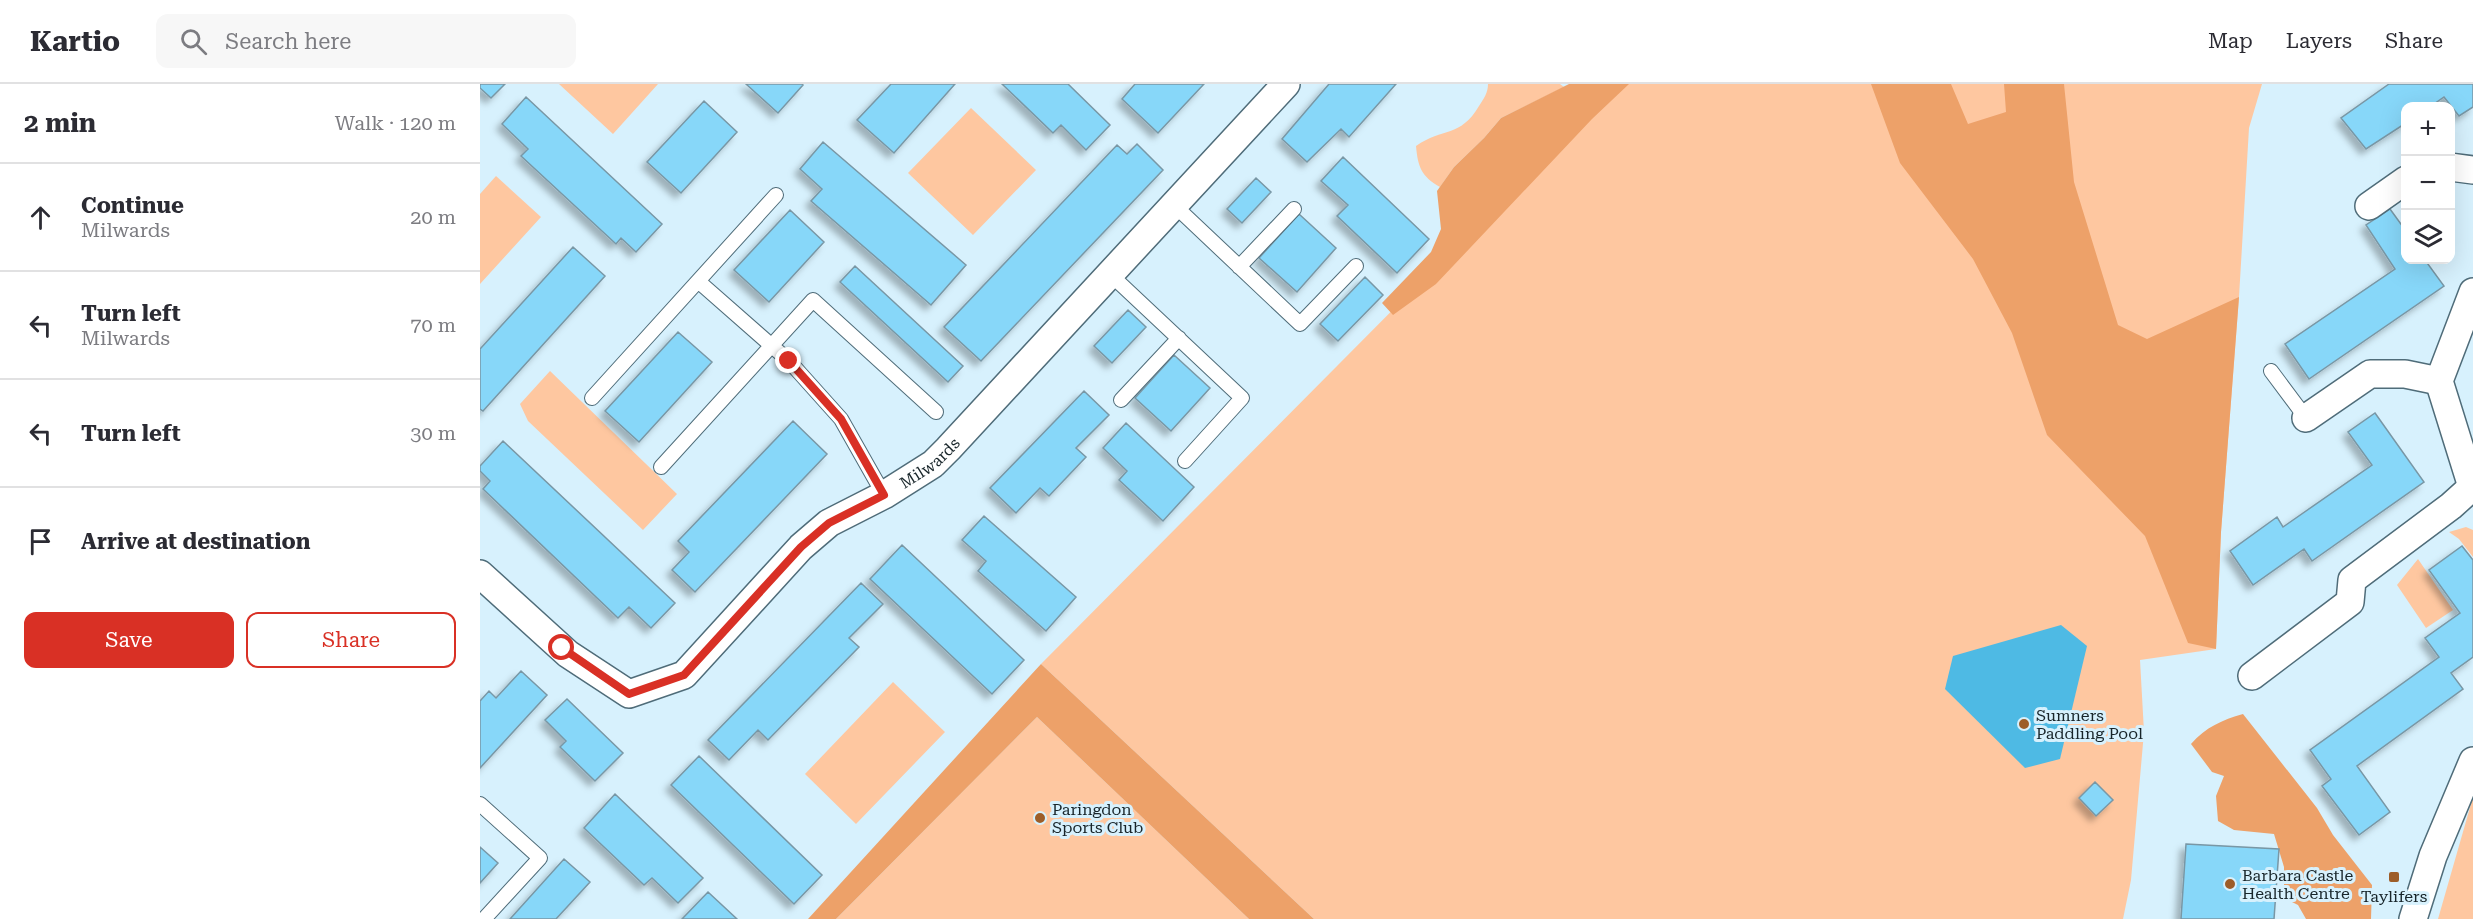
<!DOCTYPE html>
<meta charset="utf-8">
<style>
body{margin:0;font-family:"Roboto Serif",serif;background:#f7f7f7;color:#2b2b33}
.controls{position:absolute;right:18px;top:18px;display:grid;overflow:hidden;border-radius:12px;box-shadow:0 6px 24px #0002}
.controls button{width:54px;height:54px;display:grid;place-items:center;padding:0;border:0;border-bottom:2px solid #e1e1e2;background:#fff;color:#2b2b33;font:30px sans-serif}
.stop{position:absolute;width:18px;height:18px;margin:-14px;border:4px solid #d93025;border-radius:50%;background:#fff}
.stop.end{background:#d93025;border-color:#fff;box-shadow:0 2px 6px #0008}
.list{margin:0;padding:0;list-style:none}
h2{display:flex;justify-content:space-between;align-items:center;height:78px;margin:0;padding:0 24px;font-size:26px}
h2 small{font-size:20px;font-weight:400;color:#7c7c81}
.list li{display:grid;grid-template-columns:39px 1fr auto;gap:18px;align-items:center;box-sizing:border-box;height:108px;padding:0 24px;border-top:2px solid #e1e1e2}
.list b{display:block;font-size:22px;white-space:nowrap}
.list p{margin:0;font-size:20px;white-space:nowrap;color:#7c7c81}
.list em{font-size:20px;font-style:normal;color:#7c7c81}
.actions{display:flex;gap:12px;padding:18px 24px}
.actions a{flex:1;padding:14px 0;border:2px solid #d93025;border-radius:12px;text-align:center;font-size:21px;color:#d93025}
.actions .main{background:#d93025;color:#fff}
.icon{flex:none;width:33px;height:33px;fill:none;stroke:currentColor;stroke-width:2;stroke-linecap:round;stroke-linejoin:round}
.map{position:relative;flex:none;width:1993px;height:835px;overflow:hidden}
header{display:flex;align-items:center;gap:36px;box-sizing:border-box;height:84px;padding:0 30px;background:#fff;border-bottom:2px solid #e1e1e2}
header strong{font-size:28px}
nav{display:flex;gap:33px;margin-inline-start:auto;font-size:21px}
.search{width:420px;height:54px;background:#f7f7f7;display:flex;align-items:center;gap:15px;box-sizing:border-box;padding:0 21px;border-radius:12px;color:#7c7c81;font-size:22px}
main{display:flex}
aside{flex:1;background:#fff}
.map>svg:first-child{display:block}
.green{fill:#fec7a0}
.forest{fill:#eda169}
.water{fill:#4ebae4}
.building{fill:#87d7f9;stroke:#7997a5;stroke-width:1.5;filter:url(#shadow)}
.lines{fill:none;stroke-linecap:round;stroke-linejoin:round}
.service-casing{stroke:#4f6c79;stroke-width:16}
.minor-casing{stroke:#4f6c79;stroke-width:30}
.service{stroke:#fff;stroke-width:14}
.minor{stroke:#fff;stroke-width:27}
.route{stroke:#d93025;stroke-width:8}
.poi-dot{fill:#9d5d28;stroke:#d7f1fd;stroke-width:2}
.labels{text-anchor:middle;stroke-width:6;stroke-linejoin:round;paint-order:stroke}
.street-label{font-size:16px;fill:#18252a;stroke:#d7f1fd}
.poi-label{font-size:16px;fill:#18252a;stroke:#d7f1fd;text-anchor:start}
</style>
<header>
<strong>Kartio</strong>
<div class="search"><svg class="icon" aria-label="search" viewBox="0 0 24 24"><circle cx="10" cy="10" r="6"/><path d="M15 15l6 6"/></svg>Search here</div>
<nav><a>Map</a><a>Layers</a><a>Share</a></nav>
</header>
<main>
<aside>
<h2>2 min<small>Walk · 120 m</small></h2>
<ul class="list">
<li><svg class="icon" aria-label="ahead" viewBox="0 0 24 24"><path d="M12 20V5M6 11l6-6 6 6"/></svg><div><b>Continue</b><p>Milwards</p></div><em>20 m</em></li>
<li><svg class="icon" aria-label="left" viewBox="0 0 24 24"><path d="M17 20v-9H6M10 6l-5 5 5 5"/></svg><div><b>Turn left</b><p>Milwards</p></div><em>70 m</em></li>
<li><svg class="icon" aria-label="left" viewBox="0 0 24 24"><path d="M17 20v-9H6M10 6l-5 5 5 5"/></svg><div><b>Turn left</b></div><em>30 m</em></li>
<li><svg class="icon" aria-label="arrive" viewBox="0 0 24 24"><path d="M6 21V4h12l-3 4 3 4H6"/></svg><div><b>Arrive at destination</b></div></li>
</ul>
<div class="actions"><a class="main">Save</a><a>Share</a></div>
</aside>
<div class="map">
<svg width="1993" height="835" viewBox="0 0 1993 835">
<defs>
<filter id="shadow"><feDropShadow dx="-5.5" dy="5.5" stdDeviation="3" flood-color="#0004"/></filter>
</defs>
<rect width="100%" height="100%" fill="#d7f1fd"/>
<path class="green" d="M79 0H178L133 50Z
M1008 0H1080L1084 3 1021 34 1004 54 974 83 960 103C941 92 938 83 936 62 963 43 980 54 999 22 1004 14 1008 9 1008 0Z
M1137 0H1782L1769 44 1759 213 1741 448 1736 565 1660 576 1664 648 1651 796 1643 835H834L561 580Z
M491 24 556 86 493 151 428 89Z
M16 92 61 133 0 200V110Z
M70 287 197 410 163 446 48 337 40 320Z
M1986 443 1993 446V473L1979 455 1969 448Z
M1938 475 1973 526 1946 544 1917 501Z
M413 598 465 648 376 740 325 690Z
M557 633 769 835H356Z
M1993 713V835H1958Z"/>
<path class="forest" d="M1089 0H1149L1112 35 956 200 913 231 902 219 951 168 961 145 957 107 974 83 1004 54 1021 34Z
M1391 0H1471L1488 40 1526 28 1524 0H1584L1594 98 1638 241 1667 255 1759 213 1741 448 1736 565 1708 559 1665 452 1567 351 1532 249 1493 175 1420 79Z
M561 580 834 835H769L557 633 356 835H328Z
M1763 630 1837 724 1853 751 1892 801 1891 835H1826L1818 821 1804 814V783L1794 750 1754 746 1738 737 1736 712 1744 692 1732 688 1711 660C1726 643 1742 636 1763 630Z"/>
<path class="water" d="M1581 541 1607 562 1580 675 1545 684 1465 605 1473 572Z"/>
<path class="building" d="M0 0H25L11 14 0 4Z
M266 0H322L323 1 298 29Z
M411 0H475L414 69 377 36Z
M522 0H588L630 41 606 66 581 41 573 49Z
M655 0H724L678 49 642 15Z
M849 0H916L869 53 861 45 827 78 802 55Z
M1909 0H1993V23L1979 32 1964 13 1951 22H1926V39L1886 65 1861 34Z
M46 13 182 140 156 168 141 154 136 160 41 72 48 65 22 40Z
M224 17 257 48 201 109 167 78Z
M343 58 486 181 451 221 331 117 342 105 320 85Z
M657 60 683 86 501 277 464 243 637 61 647 70Z
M863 73 949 155 917 189 857 132 868 121 841 97Z
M776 94 791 108 762 139 747 125Z
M1910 125 1926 147V176H1945L1964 202 1829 295 1805 260 1915 185 1886 141Z
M310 126 344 158 289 218 254 186Z
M819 130 856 164 817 208 779 174Z
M93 163 125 192 3 327 0 325V265Z
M375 182 483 282 468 298 360 198Z
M885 193 903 211 858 257 840 240Z
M648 226 666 243 632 279 614 262Z
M198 248 232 278 159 358 125 327Z
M694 271 730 304 691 347 655 314Z
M604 307 629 331 596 364 606 373 569 412 560 404 536 429 510 404Z
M1895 329 1944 398 1832 477 1824 465 1773 501 1750 467 1797 433 1803 443 1892 381 1868 348Z
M313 337 347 370 215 508 192 486 209 468 198 457Z
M646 339 714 403 683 437 639 396 647 387 623 364Z
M23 357 195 519 171 544 149 523 138 534 3 405 10 397 0 387V382Z
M504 432 596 513 566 547 498 487 506 477 482 456Z
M422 461 544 576 512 610 390 495Z
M1982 462 1993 476V573L1971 589 1983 605 1877 682 1910 728 1879 751 1842 702 1851 695 1830 666 1959 573 1945 554 1980 529 1949 486Z
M381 499 403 520 369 554 379 563 288 656 278 646 249 676 228 656Z
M41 587 67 611 0 684V617L9 607 16 614Z
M87 615 143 669 115 697 80 663 86 657 65 636Z
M219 672 342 791 314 820 191 701Z
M1615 698 1633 716 1616 732 1599 714Z
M135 710 223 794 198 819 172 794 164 801 104 744Z
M1706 760 1799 765 1794 835H1701Z
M0 763 18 779 0 799Z
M84 775 110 798 76 835H30Z
M228 808 257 835H202Z"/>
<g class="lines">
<g class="service-casing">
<path id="service" d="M694 121 820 240 876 182
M759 183 814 125
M630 190 762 314 705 377
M218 197 309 277 361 335 404 411
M1791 287 1826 334
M112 314 296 111
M641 316 699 254
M181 383 333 216 456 328
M0 720 60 774 4 835"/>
</g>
<g class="minor-casing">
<g id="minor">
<path d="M1970 83 1993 86"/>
<path d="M1889 122 1926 96"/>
<path d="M1993 208 1959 297 1993 406"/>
<path d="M1826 334 1890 290H1925L1959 297"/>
<path id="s1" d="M0 490 88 570 149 610 204 591 321 463 349 439 404 411 453 380 468 365 806 0"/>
<path d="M1772 592 1870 518 1872 496 1971 422 1991 404"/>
<path d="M1933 835 1953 772 1993 677"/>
</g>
</g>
<use href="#service" class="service"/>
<use href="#minor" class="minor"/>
</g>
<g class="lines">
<path class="route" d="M82 564 149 610 204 591 321 463 349 439 404 411 361 335 309 277"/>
</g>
<g class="poi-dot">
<circle cx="1544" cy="640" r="6"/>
<circle cx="560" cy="734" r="6"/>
<rect x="1908" y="787" width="12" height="12" rx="3"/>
<circle cx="1750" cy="800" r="6"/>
</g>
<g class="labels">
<g class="street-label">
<text dy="6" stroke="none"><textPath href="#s1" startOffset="578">Milwards</textPath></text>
</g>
<g class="poi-label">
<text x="1556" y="637">Sumners<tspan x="1556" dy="18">Paddling Pool</tspan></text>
<text x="572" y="731">Paringdon<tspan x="572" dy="18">Sports Club</tspan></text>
<text x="1762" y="797">Barbara Castle<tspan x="1762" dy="18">Health Centre</tspan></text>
<text x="1914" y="818" text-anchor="middle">Taylifers</text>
</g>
</g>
</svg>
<div class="controls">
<button>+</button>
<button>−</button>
<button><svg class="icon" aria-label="layers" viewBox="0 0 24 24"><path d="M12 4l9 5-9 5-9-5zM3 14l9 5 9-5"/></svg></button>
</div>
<div class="stop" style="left:82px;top:564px"></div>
<div class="stop end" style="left:309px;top:277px"></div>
</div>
</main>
